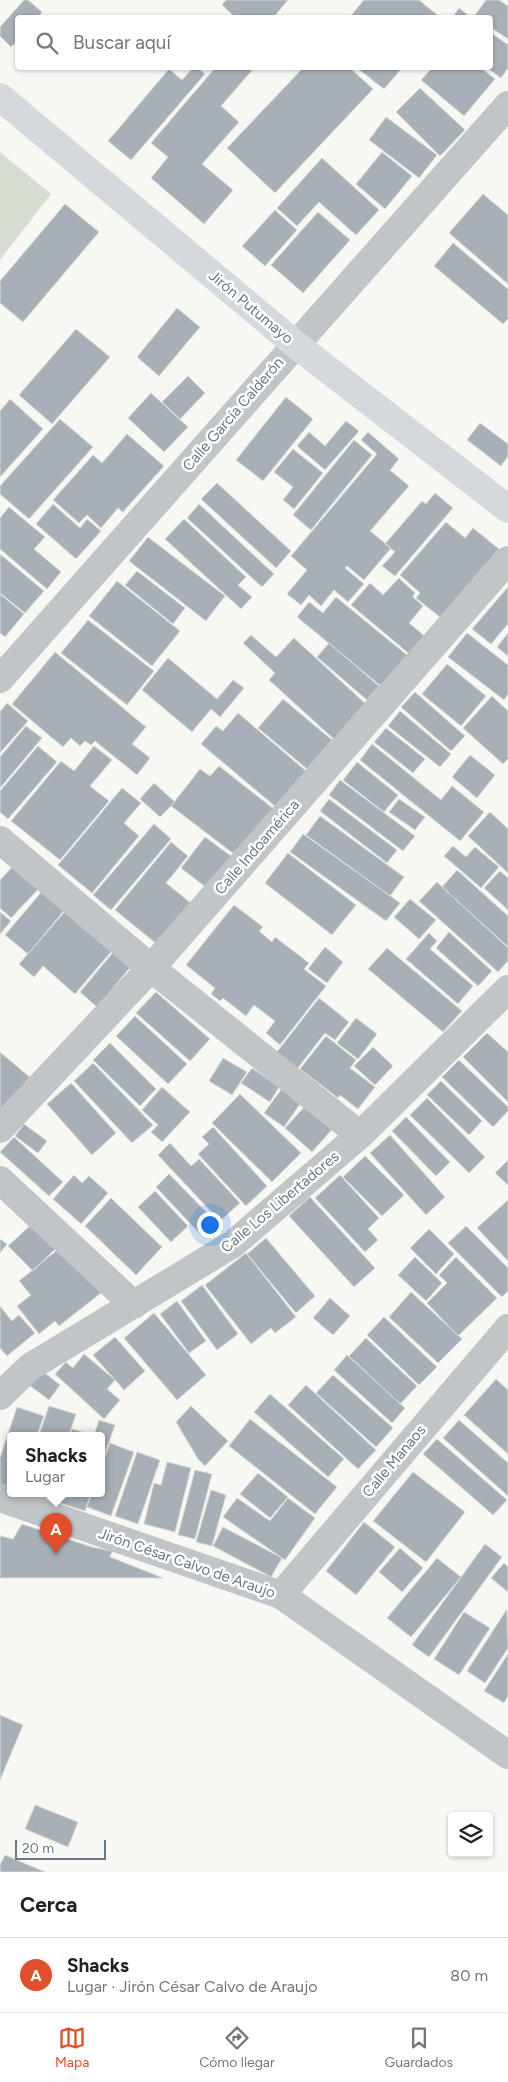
<!DOCTYPE html>
<html lang="es">
<meta charset="utf-8">
<style>
body{margin:0;font-family:Figtree,sans-serif;background:#f2f2f2;color:#222}
.controls{position:absolute;right:15px;bottom:15px;display:grid;overflow:hidden;border-radius:5px;box-shadow:0 1px 4px #0004}
.controls button{width:45px;height:45px;display:grid;place-items:center;padding:0;border:0;border-bottom:1px solid #e0e0e0;background:#fff;color:#222;font:25px sans-serif}
.scale{position:absolute;left:15px;bottom:12px;width:91px;box-sizing:border-box;padding-left:5px;border:2px solid #677985;border-top:0;font-size:14px;line-height:18px;white-space:nowrap;color:#677985;-webkit-text-stroke:4px #fff;paint-order:stroke}
.you{position:absolute;left:209px;top:1224px;width:18px;height:18px;margin:-12px;border:4px solid #fff;border-radius:50%;background:#1a73e8;box-shadow:0 0 0 8px #1a73e833}
.badge{display:grid;place-items:center;width:32px;height:32px;border-radius:50%;background:#e14e2b;color:#fff;font-size:16px;font-weight:700}
.pin{position:absolute;translate:-50% -41px;filter:drop-shadow(0 1px 2px #0008)}
.pin::after{content:'';position:absolute;top:26px;width:18px;height:15px;background:inherit;clip-path:polygon(0 0,100% 0,50% 100%)}
.popup{position:absolute;left:7px;top:1432px;width:98px;height:65px;box-sizing:border-box;display:grid;place-content:center;border-radius:5px;background:#fff;filter:drop-shadow(0 1px 4px #0005);font-size:16px;white-space:nowrap;color:#767676}
.popup b{font-size:19px;color:#222}
.popup::after{content:'';position:absolute;left:50%;top:100%;margin-left:-10px;border:10px solid transparent;border-top-color:#fff}
.list{margin:0;padding:0;list-style:none}
h2{display:flex;justify-content:space-between;align-items:center;height:65px;margin:0;padding:0 20px;font-size:21px}
h2 small{font-size:16px;font-weight:400;color:#767676}
.list li{display:grid;grid-template-columns:32px 1fr auto;gap:15px;align-items:center;box-sizing:border-box;height:75px;padding:0 20px;border-top:1px solid #e0e0e0}
.list b{display:block;font-size:19px;white-space:nowrap}
.list p{margin:0;font-size:16px;white-space:nowrap;color:#767676}
.list em{font-size:16px;font-style:normal;color:#767676}
.icon{flex:none;width:28px;height:28px;fill:none;stroke:currentColor;stroke-width:2;stroke-linecap:round;stroke-linejoin:round}
.map{position:relative;flex:none;width:508px;height:1872px;overflow:hidden}
.search{position:absolute;background:#fff;box-shadow:0 1px 4px #0004;left:15px;right:15px;top:15px;height:55px;display:flex;align-items:center;gap:12px;box-sizing:border-box;padding:0 18px;border-radius:5px;color:#767676;font-size:19px}
.sheet{height:140px;background:#fff}
nav{display:flex;justify-content:space-around;align-items:center;box-sizing:border-box;height:70px;border-top:1px solid #e0e0e0;background:#fff;font-size:14px;color:#767676}
nav a{display:grid;justify-items:center;gap:2px}
nav .on{color:#e14e2b}
.map>svg:first-child{display:block}
.green{fill:#d7dcd3}
.building{fill:#a7b0b6;stroke:#d9d9d7}
.lines{fill:none;stroke-linecap:round;stroke-linejoin:round}
.street{stroke:#c1c5c8;stroke-width:28}
.secondary{stroke:#d5d9dd;stroke-width:28}
.labels{text-anchor:middle;stroke-width:5;stroke-linejoin:round;paint-order:stroke}
.street-label{font-size:15px;fill:#677985;stroke:#fff}
</style>
<div class="map">
<svg width="508" height="1872" viewBox="0 0 508 1872">
<rect width="100%" height="100%" fill="#f7f7f4"/>
<path class="green" d="M0 152 51 194 0 260Z"/>
<path class="building" d="M24 0H28L42 12 38 18H18V40L11 47 0 36V27Z
M226 0H288L273 18H236L222 5Z
M364 0H419L441 18H349Z
M486 0H499L508 6V39L490 27V18H478L475 15Z
M459 8 472 18H452Z
M490 32 508 45V68L501 78 487 68H490Z
M193 68H198L205 74 131 160 108 141 169 69 182 80Z
M215 68H254L221 106 239 122 202 164 233 190 204 224 151 178 168 157 151 143Z
M303 68H350L373 89 275 193 227 148Z
M357 68H402L384 89Z
M432 68H481L495 79 464 116 421 80Z
M420 88 465 130 440 156 396 112Z
M386 117 437 155 419 178 369 140Z
M382 152 412 176 385 209 356 184Z
M322 158 379 210 356 235 319 202 297 226 277 208Z
M483 194 508 215V284L449 233Z
M65 204 99 232 23 322 0 303V281Z
M275 210 297 230 265 266 242 246Z
M318 212 350 240 303 293 271 265Z
M453 243 508 289V319L503 324 434 266Z
M177 308 200 327 159 376 137 357Z
M76 329 110 357 52 424 19 395Z
M188 376 205 393 180 419 162 402Z
M151 393 188 427 164 452 128 418Z
M286 397 313 419 263 481 236 460Z
M10 399 43 429 0 477V411Z
M60 419 93 447 29 519 0 494V486Z
M346 421 359 431 325 470 297 446 309 432 325 446Z
M480 423 508 444V456L501 466 467 440Z
M368 432 399 459 390 470 409 486 370 531 391 548 364 580 347 566 345 568 364 584 348 602 334 590 321 606 309 595 301 605 287 594 307 570 291 556 377 454 361 440Z
M127 434 164 466 123 512 118 508 101 528 87 515 79 523 53 500 93 455 102 463Z
M354 440 372 455 311 530 293 515Z
M293 449 323 473 294 509 283 500 293 487 274 472Z
M217 483 291 551 276 568 201 499Z
M435 493 453 508 395 576 382 566 395 552 385 544 422 501 426 504Z
M53 504 80 528 87 519 101 531 76 559 36 524Z
M199 504 274 574 262 587 187 518Z
M9 507 45 537 34 549 61 572 47 589 0 549V518Z
M184 519 246 577 238 585 252 597 241 609 165 539Z
M446 522 465 538 473 528 499 549 440 617 416 598 420 593 400 575Z
M148 537 225 596 206 621 129 561Z
M0 554 44 591 25 613 0 593Z
M137 571 185 608 173 624 125 585Z
M399 578 415 593 413 597 423 606 409 623 428 639 413 657 351 605 370 583 383 595Z
M117 581 180 631 152 666 89 616Z
M508 587V624L491 644 472 629Z
M0 594 24 614 5 637 0 633Z
M336 597 408 656 382 687 297 617 309 602 323 613Z
M88 620 154 671 127 705 61 653Z
M467 633 508 665V694L504 700 448 657Z
M508 633V656L497 647Z
M251 635 276 657 294 638 368 706 336 741 269 680 275 673 243 643Z
M329 643 379 686 367 700 317 657Z
M55 652 146 727 132 744 150 758 137 775 95 741 91 745 85 741 80 746 71 738 63 747 12 704Z
M168 658 217 699 233 680 244 688 220 717 211 709 192 732 142 690Z
M447 664 486 696 461 726 422 694Z
M415 692 465 736 451 751 401 707Z
M492 696 508 711V759L503 764 463 728Z
M283 699 332 740 307 769 258 728Z
M7 703 28 721 0 753V712Z
M400 711 451 754 440 767 388 726Z
M238 713 306 771 276 807 201 744 216 726 223 731Z
M26 726 42 738 0 788V757Z
M386 728 425 759 413 773 374 742Z
M372 744 441 800 452 786 484 812 460 841 360 760Z
M38 746 57 762 8 819 0 812V791Z
M94 746 112 760 90 786 109 801 60 860 11 821 61 761 74 771Z
M470 755 495 775 477 798 452 777Z
M357 762 398 795 384 812 343 780Z
M219 766 275 810 238 857 171 806 200 769 210 776Z
M340 780 415 836 403 851 329 795Z
M154 783 175 802 160 817 140 799Z
M122 788 141 803 124 823 139 836 92 893 58 865Z
M329 799 397 850 387 863 320 811Z
M399 799 425 817 415 830 389 812Z
M490 812 508 829V873L468 836Z
M320 816 404 877 390 896 306 835Z
M154 824 171 839 111 910 93 895Z
M303 834 400 903 386 921 290 852Z
M205 837 235 859 211 891 181 868Z
M171 842 188 856 166 883 192 904 158 945 115 910Z
M453 846 466 857 475 847 499 867 481 888 444 856Z
M288 853 356 905 332 935 265 883Z
M16 863 41 886 11 918 0 908V880Z
M457 870 508 916V947L442 887Z
M500 871 508 878V910L484 888Z
M437 882 508 948V961L498 972 419 901Z
M44 889 67 907 28 954 5 935Z
M410 899 436 920 419 939 394 917Z
M234 905 263 927 259 931 272 942 275 937 309 963 304 969 326 986 280 1045 266 1033 275 1021 254 1005 246 1016 223 998 220 1001 211 994 215 988 186 965Z
M69 907 115 947 75 994 43 966 34 977 19 964Z
M0 912 11 921 0 934Z
M449 932 492 971 478 986 436 948Z
M429 933 437 941 430 949 473 986 458 1004 406 959Z
M325 947 343 962 327 983 308 969Z
M387 948 462 1011 443 1032 368 969Z
M115 950 133 964 97 1007 80 992Z
M156 992 210 1039 190 1061 136 1013Z
M319 998 349 1022 335 1040 325 1033 297 1069 276 1053Z
M135 1016 187 1064 168 1084 116 1036Z
M356 1018 377 1034 358 1059 337 1043Z
M487 1033 508 1052V1102L463 1057Z
M326 1036 356 1060 350 1068 375 1087 358 1109 340 1095 338 1098 300 1069Z
M110 1043 156 1089 140 1106 93 1060Z
M373 1047 393 1066 375 1085 354 1066Z
M0 1052 33 1080 0 1118Z
M223 1058 247 1072 232 1095 209 1081Z
M459 1060 508 1107V1111L493 1127 442 1077Z
M93 1063 153 1125 132 1143 74 1081Z
M252 1068 279 1087 270 1102 241 1083Z
M441 1081 482 1121 469 1135 427 1095Z
M71 1083 116 1133 92 1155 47 1104Z
M162 1087 190 1112 162 1142 151 1132 158 1125 142 1110Z
M283 1087 302 1101 284 1127 264 1113Z
M240 1094 301 1153 272 1182 212 1123Z
M427 1098 485 1157 469 1173 410 1115Z
M307 1104 334 1127 312 1152 285 1128Z
M406 1117 450 1162 436 1176 392 1131Z
M24 1124 47 1141 38 1153 15 1136Z
M213 1127 267 1186 246 1206 198 1154 209 1144 202 1137Z
M390 1135 445 1197 426 1215 370 1153Z
M14 1137 63 1182 49 1196 0 1152Z
M170 1143 191 1166 199 1159 240 1203 220 1221 158 1155Z
M365 1156 404 1195 382 1216 343 1177Z
M508 1160V1185L495 1173Z
M169 1174 216 1222 201 1235 156 1187Z
M74 1175 82 1183 89 1176 108 1193 81 1224 53 1199Z
M340 1175 379 1218 368 1229 378 1240 365 1252 315 1198Z
M155 1191 188 1226 171 1242 138 1207Z
M310 1197 375 1268 354 1287 289 1216Z
M111 1198 162 1247 136 1275 85 1226Z
M508 1200V1261L477 1228Z
M34 1222 58 1246 33 1271 8 1246Z
M466 1226 508 1268V1291L502 1297 448 1243Z
M429 1229 454 1254 436 1274 410 1248Z
M266 1238 315 1296 296 1313 247 1254Z
M0 1239 7 1244 0 1253Z
M62 1246 101 1293 59 1326 55 1321 39 1334 17 1306 31 1295 19 1281Z
M246 1253 296 1317 275 1333 271 1328 251 1344 205 1285Z
M415 1257 442 1283 426 1301 398 1275Z
M456 1257 497 1298 458 1336 427 1303 447 1283 439 1275Z
M202 1285 238 1334 217 1350 181 1301Z
M411 1292 462 1339 438 1363 389 1317Z
M330 1298 350 1316 333 1335 313 1318Z
M177 1301 206 1341 189 1353 160 1314Z
M0 1306 12 1321 19 1315 35 1333 7 1356 0 1348Z
M154 1313 206 1375 177 1400 124 1338Z
M384 1317 437 1367 419 1385 367 1335Z
M115 1337 145 1371 124 1390 93 1355Z
M366 1338 417 1386 400 1404 349 1356Z
M84 1354 115 1380 107 1389 120 1400 104 1419 55 1374 66 1362 73 1368Z
M347 1355 405 1408 392 1423 334 1370Z
M41 1370 60 1385 49 1400 29 1385Z
M333 1375 393 1428 376 1447 316 1393Z
M496 1379 508 1390V1454L464 1415Z
M306 1385 376 1450 358 1469 288 1405Z
M270 1394 344 1459 328 1477 254 1412Z
M49 1406 76 1414 69 1435H39Z
M191 1406 228 1441 205 1466 198 1459 176 1422Z
M17 1407 44 1416 37 1435H11V1487L0 1484V1458Z
M250 1419 337 1487 315 1514 229 1446Z
M99 1420 115 1425 101 1464V1435H94Z
M459 1420 508 1463V1496L443 1438Z
M72 1429 92 1435H70Z
M437 1439 507 1500 493 1515 423 1454Z
M110 1443 134 1452 111 1516 87 1507 92 1493H101V1468Z
M137 1452 160 1460 138 1524 115 1516Z
M167 1462 191 1468 175 1532 144 1524 154 1483 161 1485Z
M195 1470 212 1474 195 1539 178 1535Z
M413 1472 465 1512 426 1562 373 1521Z
M258 1473 288 1497 270 1518 240 1494Z
M211 1490 226 1495 212 1546 196 1542Z
M27 1493H49L47 1499Z
M50 1493H91L85 1511 48 1499Z
M237 1498 270 1521 288 1498 315 1518 285 1560 223 1517Z
M364 1522 395 1547 356 1595 326 1571Z
M22 1524 92 1547 112 1551 110 1557 163 1578H0V1536L13 1539Z
M223 1527 282 1558 271 1577 213 1546Z
M485 1544 502 1557 429 1657 412 1645Z
M400 1548 423 1568 402 1592 379 1572Z
M437 1558 461 1577 411 1637 387 1618Z
M504 1563 508 1567V1592L491 1578Z
M507 1609 508 1648 485 1683 467 1671Z
M464 1612 490 1628 459 1675 434 1659Z
M508 1654V1696L504 1703 484 1691Z
M0 1715 23 1725 0 1780Z
M35 1805 78 1822 68 1847 25 1829Z
M5 1855 45 1872H0V1865Z"/>
<g class="lines">
<path class="street" d="M0 679 508 105
M0 840 151 968 360 1135
M0 1129 151 968 508 560
M0 1180 134 1305
M0 1396 30 1367 233 1244 360 1135 508 989
M0 1498 281 1595 508 1755
M281 1595 508 1328"/>
<path class="secondary" d="M0 97 295 344 508 509"/>
</g>
<g class="labels">
<g class="street-label">
<text transform="translate(251 307) rotate(40)" y="5">Jirón Putumayo</text>
<text transform="translate(233 414) rotate(-49)" y="5">Calle García Calderón</text>
<text transform="translate(257 847) rotate(-49)" y="5">Calle Indoamérica</text>
<text transform="translate(280 1202) rotate(-40)" y="5">Calle Los Libertadores</text>
<text transform="translate(394 1461) rotate(-50)" y="5">Calle Manaos</text>
<text transform="translate(187 1563) rotate(19)" y="5">Jirón César Calvo de Araujo</text>
</g>
</g>
</svg>
<div class="controls">
<button><svg class="icon" aria-label="layers" viewBox="0 0 24 24"><path d="M12 4l9 5-9 5-9-5zM3 14l9 5 9-5"/></svg></button>
</div>
<div class="scale">20 m</div>
<div class="you"></div>
<div class="pin badge" style="left:56px;top:1554px">A</div>
<div class="popup"><b>Shacks</b>Lugar</div>
<div class="search"><svg class="icon" aria-label="search" viewBox="0 0 24 24"><circle cx="10" cy="10" r="6"/><path d="M15 15l6 6"/></svg>Buscar aquí</div>
</div>
<section class="sheet">
<h2>Cerca<small></small></h2>
<ul class="list">
<li><span class="badge">A</span><div><b>Shacks</b><p>Lugar · Jirón César Calvo de Araujo</p></div><em>80 m</em></li>
</ul>
</section>
<nav>
<a class="on"><svg class="icon" aria-label="map" viewBox="0 0 24 24"><path d="M3 6l6-2 6 2 6-2v14l-6 2-6-2-6 2zM9 4v14M15 6v14"/></svg>Mapa</a>
<a><svg class="icon" aria-label="directions" viewBox="0 0 24 24"><path d="M12 3l9 9-9 9-9-9zM9 14v-3h6M13 9l2 2-2 2"/></svg>Cómo llegar</a>
<a><svg class="icon" aria-label="saved" viewBox="0 0 24 24"><path d="M7 4h10v16l-5-4-5 4z"/></svg>Guardados</a>
</nav>
